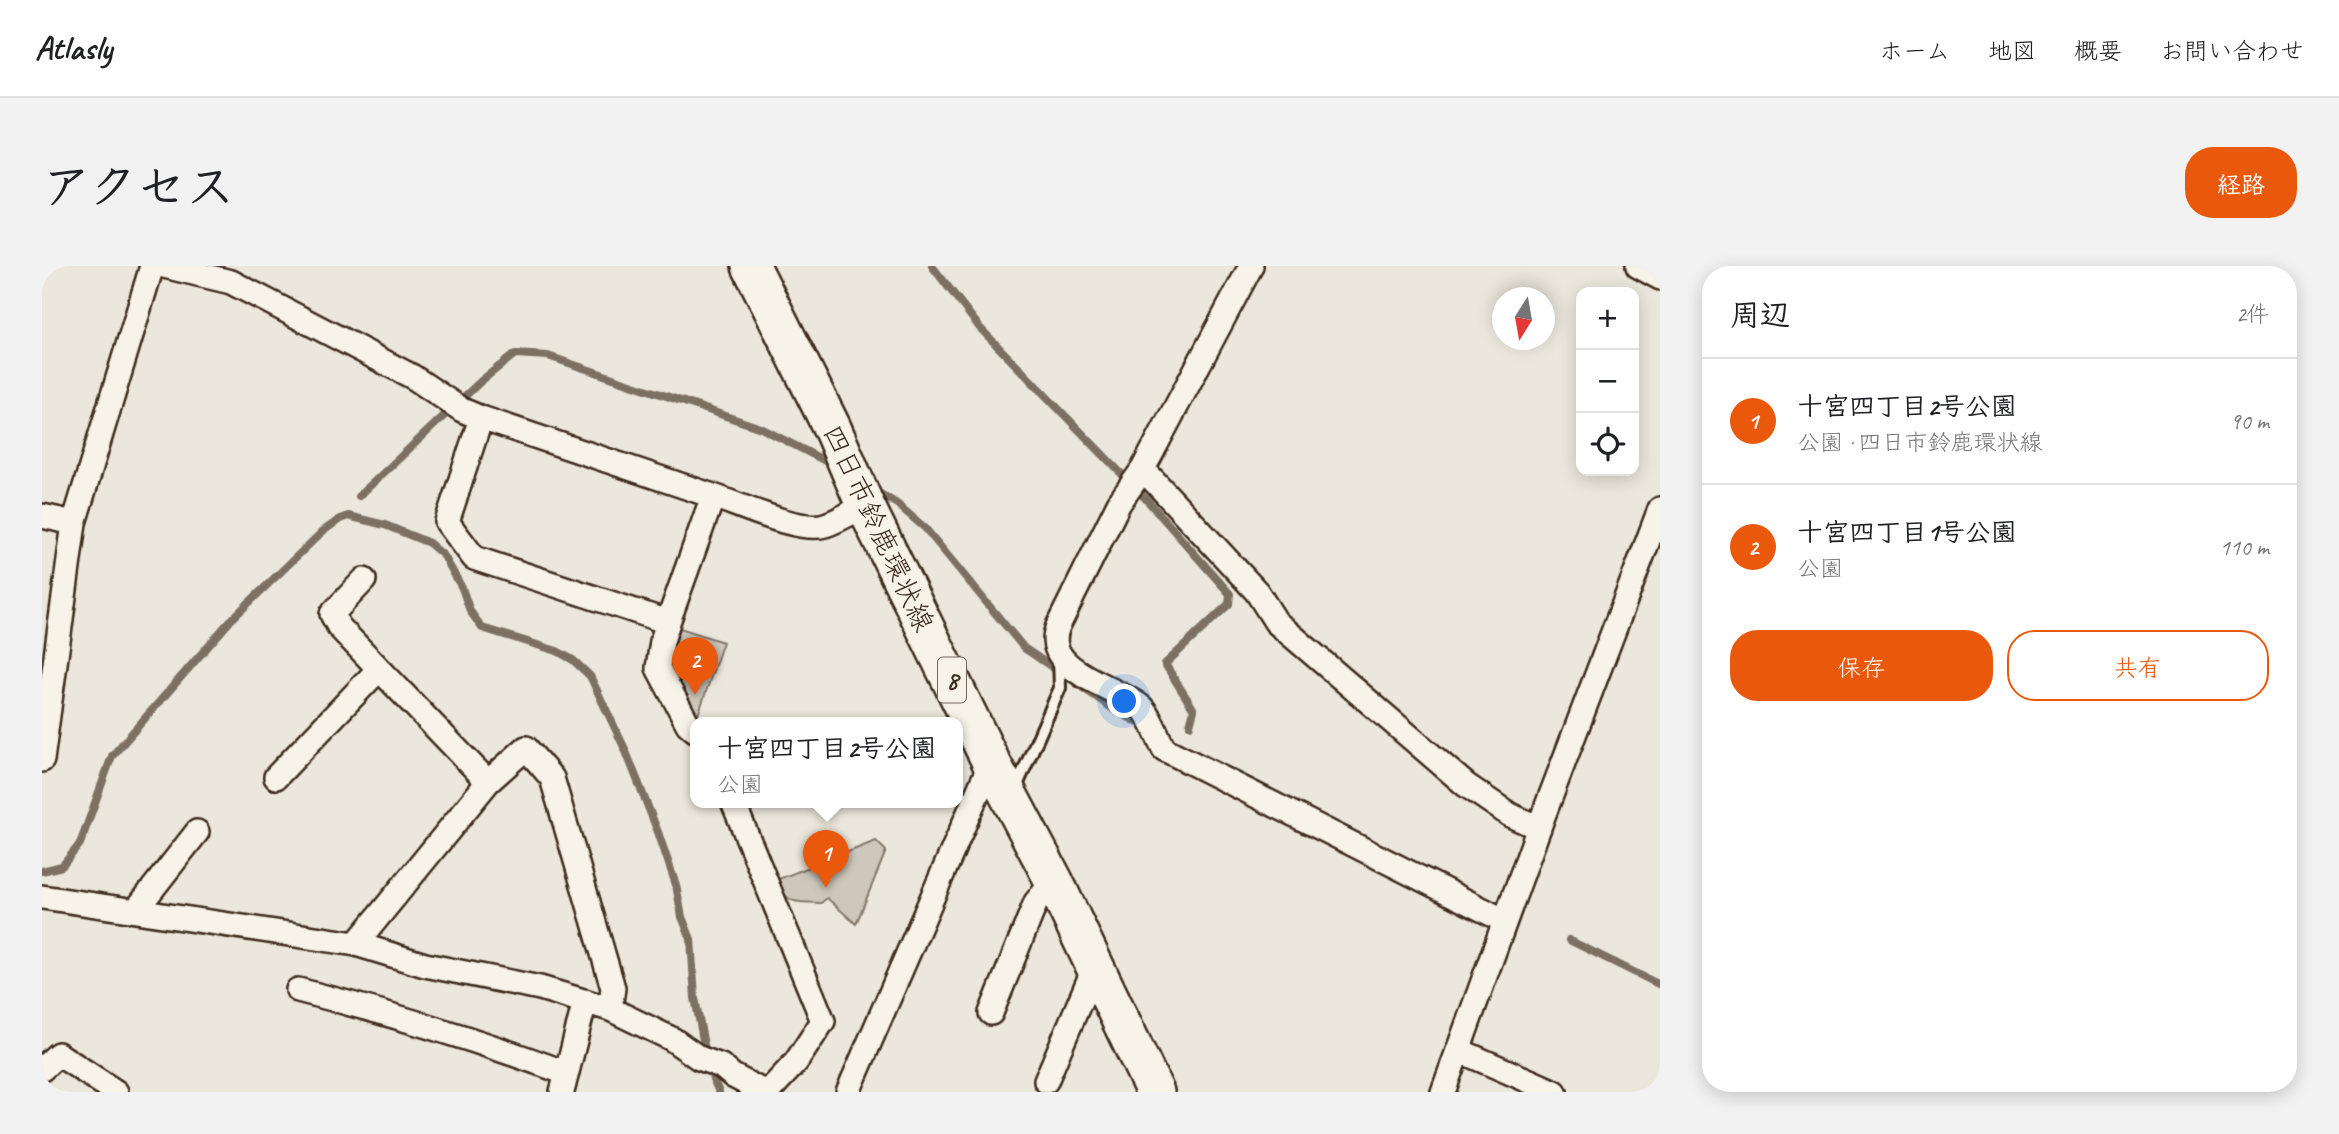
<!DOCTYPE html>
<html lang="ja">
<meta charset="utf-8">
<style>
body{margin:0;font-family:Caveat,"Klee One",sans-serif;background:#f2f2f2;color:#202124}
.controls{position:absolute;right:21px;top:21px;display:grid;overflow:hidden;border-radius:14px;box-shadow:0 4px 18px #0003}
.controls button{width:63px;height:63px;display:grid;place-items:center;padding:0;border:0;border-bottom:2px solid #e0e0e0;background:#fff;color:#202124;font:35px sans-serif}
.compass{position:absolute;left:1450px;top:21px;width:63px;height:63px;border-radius:50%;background:#fff;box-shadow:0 4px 18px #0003;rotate:191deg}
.you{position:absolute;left:1083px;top:436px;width:24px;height:24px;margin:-18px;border:5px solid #fff;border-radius:50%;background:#1a73e8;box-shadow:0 0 0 10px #1a73e833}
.badge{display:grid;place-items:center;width:46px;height:46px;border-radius:50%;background:#ea580c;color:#fff;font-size:23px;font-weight:700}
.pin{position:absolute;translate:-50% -58px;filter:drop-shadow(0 2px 4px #0008)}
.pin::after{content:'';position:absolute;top:37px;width:24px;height:21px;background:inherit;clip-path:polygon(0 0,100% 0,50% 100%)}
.popup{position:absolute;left:648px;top:451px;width:273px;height:91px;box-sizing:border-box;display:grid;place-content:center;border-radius:14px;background:#fff;filter:drop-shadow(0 2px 5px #0005);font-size:23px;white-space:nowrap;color:#757577}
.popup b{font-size:26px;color:#202124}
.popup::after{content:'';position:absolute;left:50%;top:100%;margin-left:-14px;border:14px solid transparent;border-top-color:#fff}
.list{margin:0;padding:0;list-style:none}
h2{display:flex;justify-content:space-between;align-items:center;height:91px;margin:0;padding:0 28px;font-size:30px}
h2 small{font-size:23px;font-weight:400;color:#757577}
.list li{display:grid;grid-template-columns:46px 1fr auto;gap:21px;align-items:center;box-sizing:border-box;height:126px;padding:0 28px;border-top:2px solid #e0e0e0}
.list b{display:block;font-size:26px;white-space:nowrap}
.list p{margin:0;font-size:23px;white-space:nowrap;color:#757577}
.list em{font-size:23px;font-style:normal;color:#757577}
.actions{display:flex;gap:14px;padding:21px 28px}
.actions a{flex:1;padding:16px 0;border:2px solid #ea580c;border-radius:28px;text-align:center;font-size:24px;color:#ea580c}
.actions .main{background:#ea580c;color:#fff}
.icon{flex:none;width:38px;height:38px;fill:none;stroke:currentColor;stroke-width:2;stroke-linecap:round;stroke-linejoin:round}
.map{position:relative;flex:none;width:1618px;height:826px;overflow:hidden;border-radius:28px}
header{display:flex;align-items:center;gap:42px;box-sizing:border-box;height:98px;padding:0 35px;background:#fff;border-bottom:2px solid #e0e0e0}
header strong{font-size:33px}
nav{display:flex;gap:38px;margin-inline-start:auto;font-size:24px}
.intro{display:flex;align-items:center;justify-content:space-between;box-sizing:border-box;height:168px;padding:0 42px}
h1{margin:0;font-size:49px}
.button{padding:18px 32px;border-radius:28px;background:#ea580c;color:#fff;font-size:24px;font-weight:700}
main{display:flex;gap:42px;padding:0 42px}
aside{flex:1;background:#fff;border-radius:28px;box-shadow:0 4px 18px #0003}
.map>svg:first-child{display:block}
.green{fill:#cec8bc;stroke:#84796d;stroke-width:2}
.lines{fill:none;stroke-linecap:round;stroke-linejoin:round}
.stream{stroke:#7c7064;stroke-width:8}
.lane-casing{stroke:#3b2a1e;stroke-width:16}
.street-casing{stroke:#3b2a1e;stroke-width:28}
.primary-casing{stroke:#3b2a1e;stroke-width:42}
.lane{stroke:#f7f3e8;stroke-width:10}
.street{stroke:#f7f3e8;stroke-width:23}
.primary{stroke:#f7f3e8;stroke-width:37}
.labels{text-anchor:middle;stroke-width:6;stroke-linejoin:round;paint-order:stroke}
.shield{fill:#f7f3e8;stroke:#73665b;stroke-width:2}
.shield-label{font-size:26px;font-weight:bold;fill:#3b2a1e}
.street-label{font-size:28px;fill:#3b2a1e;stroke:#f7f3e8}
</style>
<header>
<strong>Atlasly</strong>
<nav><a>ホーム</a><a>地図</a><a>概要</a><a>お問い合わせ</a></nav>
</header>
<div class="intro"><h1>アクセス</h1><a class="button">経路</a></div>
<main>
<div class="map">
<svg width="1618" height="826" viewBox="0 0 1618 826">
<rect width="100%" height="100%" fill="#ece7dc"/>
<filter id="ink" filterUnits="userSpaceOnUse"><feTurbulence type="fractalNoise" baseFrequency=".0143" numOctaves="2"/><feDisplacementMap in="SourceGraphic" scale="14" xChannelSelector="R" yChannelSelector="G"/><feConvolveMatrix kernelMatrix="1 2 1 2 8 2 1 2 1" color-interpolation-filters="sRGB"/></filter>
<g filter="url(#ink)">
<path class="green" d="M638 362 681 376 655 452C634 413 622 407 638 362Z
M834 575 844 585 814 658 785 632 779 637C752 635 747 641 734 614Z"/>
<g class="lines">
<path class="stream" d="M890 0 938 62 1104 233 1188 328 1187 338 1123 398 1152 444 1148 459
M830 223 855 238 883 262 982 382 1020 408
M317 230 439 115 473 88 506 90 719 162 787 197
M1034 417 1071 443 1106 462
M0 605 20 600 38 578 70 490 188 355 280 266 298 253 306 250 343 259 387 277 402 290 420 322 428 345 440 362 515 385 531 394 548 410 583 483 616 566 634 619 640 651 649 673 653 732 662 779 671 813 677 826
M1527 674 1618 719"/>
<g class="lane-casing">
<path id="lane" d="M973 524 1018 422 1017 392"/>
</g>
<g class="street-casing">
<path id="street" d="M122 0 189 16 371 111 420 144 439 152
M1209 0 1101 203 1215 326 1234 356 1424 519 1468 549 1497 562
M1596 0 1618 12
M1101 203 1077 237 1016 360C998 404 1071 419 1098 440 1107 446 1116 472 1122 483L1463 655
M0 250 32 257
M322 314 290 348 297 361 446 516
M626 356 432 292 405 256 439 152 671 230
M653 464 646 458 616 402 620 375 626 356 671 230C698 239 758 267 783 259 796 255 810 246 823 239
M0 494 32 257 110 0
M234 511 337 403
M691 536 781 755 754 796 726 826
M0 631 314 678 383 699 498 722 568 743 630 773 657 792 679 800 691 810 722 826
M94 644 155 566
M314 678 446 516 484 482 510 512 571 722 568 743
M256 724C347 747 436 774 524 807
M949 747 994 636 1012 615
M1416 784 1513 826
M0 803 16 788 74 826
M1004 815 1053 700
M520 826 543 735
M806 826 949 496
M1401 826 1500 553 1618 243"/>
</g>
<g class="primary-casing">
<path id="primary" d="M709 0 790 162 823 239 949 496 1012 615 1113 826"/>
</g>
<use href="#lane" class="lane"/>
<use href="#street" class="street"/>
<use href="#primary" class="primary"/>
</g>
</g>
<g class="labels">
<rect class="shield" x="896" y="391.5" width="28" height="45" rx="5"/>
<g class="shield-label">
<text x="910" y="423">8</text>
</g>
<g class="street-label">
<text transform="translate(837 262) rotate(65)" y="10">四日市鈴鹿環状線</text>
</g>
</g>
</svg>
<div class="controls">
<button>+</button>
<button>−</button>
<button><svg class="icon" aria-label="locate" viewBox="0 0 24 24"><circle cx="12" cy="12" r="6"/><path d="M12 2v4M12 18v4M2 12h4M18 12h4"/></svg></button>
</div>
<svg class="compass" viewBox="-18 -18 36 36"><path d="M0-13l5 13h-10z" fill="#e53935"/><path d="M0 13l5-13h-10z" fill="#757577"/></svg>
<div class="you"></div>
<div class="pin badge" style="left:784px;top:622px">1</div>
<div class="popup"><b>十宮四丁目2号公園</b>公園</div>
<div class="pin badge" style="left:653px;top:429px">2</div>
</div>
<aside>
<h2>周辺<small>2件</small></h2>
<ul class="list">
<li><span class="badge">1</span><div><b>十宮四丁目2号公園</b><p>公園 · 四日市鈴鹿環状線</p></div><em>90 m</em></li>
<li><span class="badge">2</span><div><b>十宮四丁目1号公園</b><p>公園</p></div><em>110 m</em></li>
</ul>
<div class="actions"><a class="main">保存</a><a>共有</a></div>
</aside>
</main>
